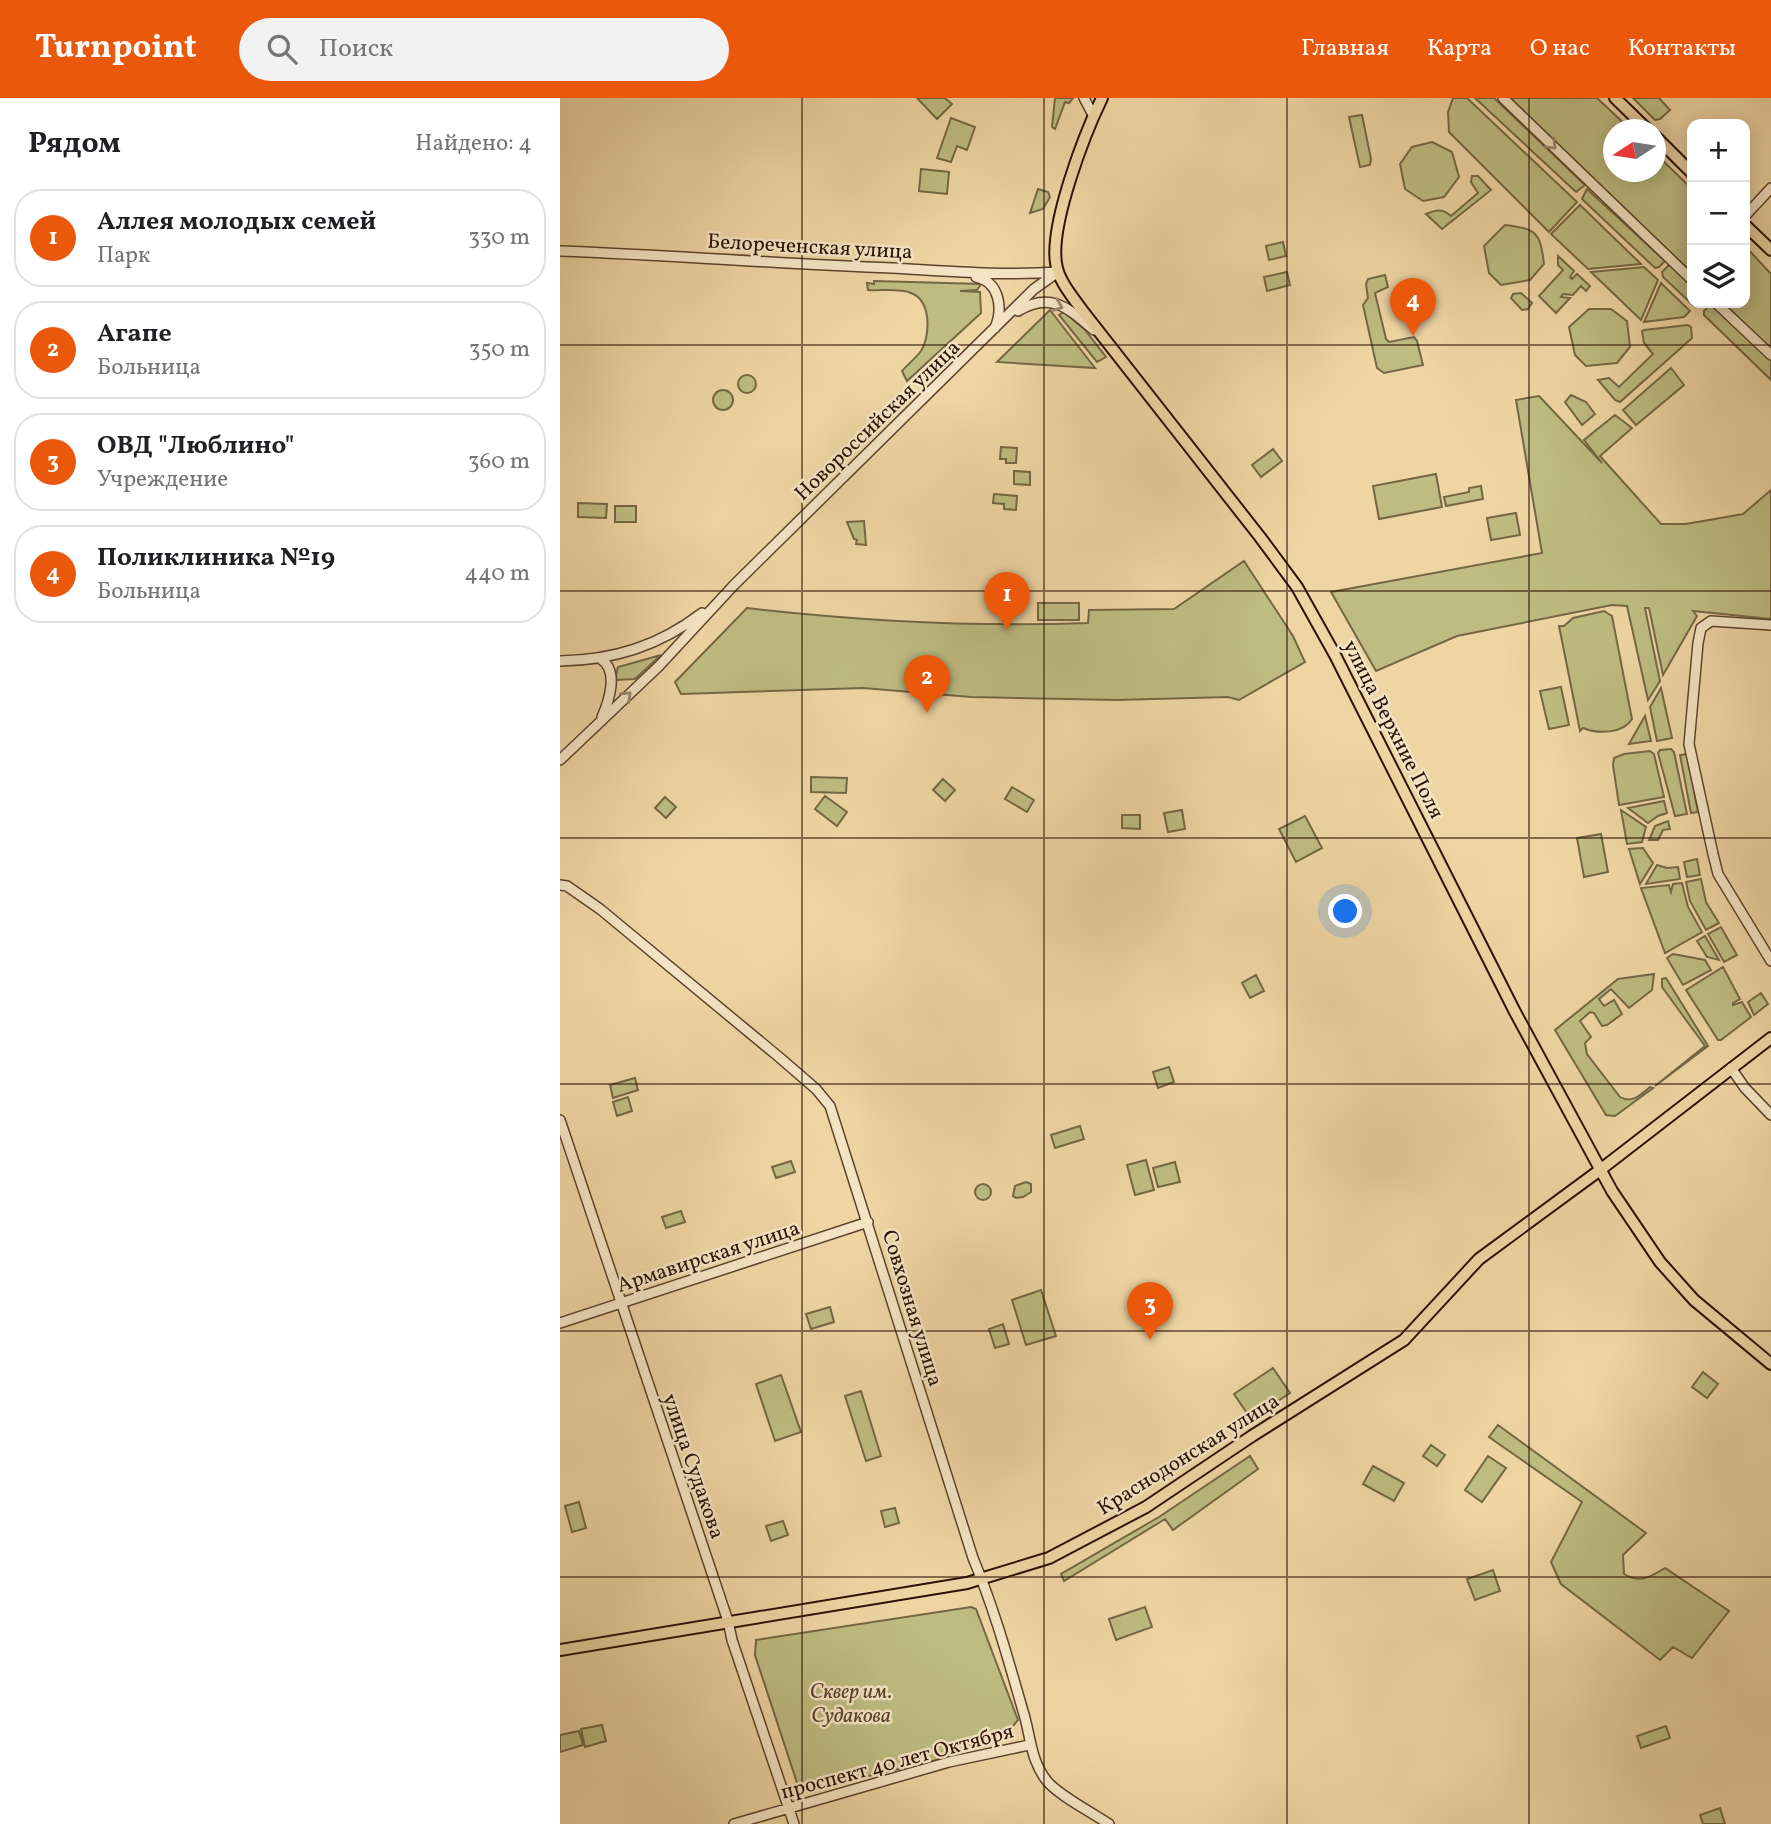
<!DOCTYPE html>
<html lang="ru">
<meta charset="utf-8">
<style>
body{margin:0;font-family:Vollkorn,serif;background:#f2f2f2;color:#202124}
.controls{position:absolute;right:21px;top:21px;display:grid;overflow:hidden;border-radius:14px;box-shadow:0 4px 18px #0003}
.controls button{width:63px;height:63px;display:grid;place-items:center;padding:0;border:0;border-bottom:2px solid #e0e0e0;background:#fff;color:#202124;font:35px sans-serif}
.compass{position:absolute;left:1043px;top:21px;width:63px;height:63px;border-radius:50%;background:#fff;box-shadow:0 4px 18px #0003;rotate:258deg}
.you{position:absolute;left:786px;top:814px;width:24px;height:24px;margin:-18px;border:5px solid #fff;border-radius:50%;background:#1a73e8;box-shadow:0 0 0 10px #1a73e833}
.badge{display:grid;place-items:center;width:46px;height:46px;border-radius:50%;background:#ea580c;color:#fff;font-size:23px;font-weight:700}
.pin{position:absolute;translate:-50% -58px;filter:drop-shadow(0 2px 4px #0008)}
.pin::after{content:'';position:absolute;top:37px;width:24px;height:21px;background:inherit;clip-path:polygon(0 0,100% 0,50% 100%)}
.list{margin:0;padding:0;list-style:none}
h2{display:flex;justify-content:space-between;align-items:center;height:91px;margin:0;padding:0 28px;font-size:30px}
h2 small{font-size:23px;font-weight:400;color:#757577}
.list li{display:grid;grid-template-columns:46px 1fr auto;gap:21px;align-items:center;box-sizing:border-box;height:98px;margin:0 14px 14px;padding:0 14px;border:2px solid #e0e0e0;border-radius:28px}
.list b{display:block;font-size:26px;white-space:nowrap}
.list p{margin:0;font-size:23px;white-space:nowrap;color:#757577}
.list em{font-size:23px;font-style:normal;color:#757577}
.icon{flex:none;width:38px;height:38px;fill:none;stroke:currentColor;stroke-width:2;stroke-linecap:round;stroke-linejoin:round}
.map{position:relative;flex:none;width:1211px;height:1726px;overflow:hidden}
header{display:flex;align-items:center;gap:42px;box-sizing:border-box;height:98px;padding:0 35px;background:#ea580c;color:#fff}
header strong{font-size:33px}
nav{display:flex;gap:38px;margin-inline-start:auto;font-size:24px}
.search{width:490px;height:63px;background:#f2f2f2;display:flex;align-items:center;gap:18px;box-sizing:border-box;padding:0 24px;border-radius:38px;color:#757577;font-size:26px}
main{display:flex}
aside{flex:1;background:#fff}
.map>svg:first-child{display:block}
.green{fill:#bebc82;stroke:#756744;stroke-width:2}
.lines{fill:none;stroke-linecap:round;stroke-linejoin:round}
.minor-casing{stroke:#5d432e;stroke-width:12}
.major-casing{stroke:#2c1206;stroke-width:14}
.minor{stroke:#f5e4c4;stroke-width:9}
.major{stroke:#efd5a4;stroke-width:10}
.oneway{stroke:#9b866e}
.grid{fill:none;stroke:#2c1206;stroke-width:2;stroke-opacity:0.55}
.labels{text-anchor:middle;stroke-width:5;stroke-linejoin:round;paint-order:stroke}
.street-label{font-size:21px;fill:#2c1206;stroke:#f5e4c4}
.park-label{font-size:21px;font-style:italic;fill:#58452b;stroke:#f5e4c4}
</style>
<header>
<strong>Turnpoint</strong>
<div class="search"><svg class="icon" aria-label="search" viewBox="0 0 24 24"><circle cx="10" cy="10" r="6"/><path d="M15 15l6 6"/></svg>Поиск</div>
<nav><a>Главная</a><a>Карта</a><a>О нас</a><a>Контакты</a></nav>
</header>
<main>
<aside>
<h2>Рядом<small>Найдено: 4</small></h2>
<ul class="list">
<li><span class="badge">1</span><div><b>Аллея молодых семей</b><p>Парк</p></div><em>330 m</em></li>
<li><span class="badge">2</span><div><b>Агапе</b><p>Больница</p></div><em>350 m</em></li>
<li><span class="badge">3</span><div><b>ОВД &quot;Люблино&quot;</b><p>Учреждение</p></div><em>360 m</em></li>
<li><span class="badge">4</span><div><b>Поликлиника №19</b><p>Больница</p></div><em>440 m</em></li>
</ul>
</aside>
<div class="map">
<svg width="1211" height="1726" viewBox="0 0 1211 1726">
<rect width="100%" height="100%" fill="#efd5a4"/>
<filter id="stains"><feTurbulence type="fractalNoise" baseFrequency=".00286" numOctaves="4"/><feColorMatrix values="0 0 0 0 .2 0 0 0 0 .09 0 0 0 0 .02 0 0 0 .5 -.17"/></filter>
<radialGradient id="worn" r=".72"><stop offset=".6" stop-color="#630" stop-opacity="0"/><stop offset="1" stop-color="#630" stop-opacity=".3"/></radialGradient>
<path class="green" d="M357 0H385L392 6 377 21Z
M495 0H513L509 5 505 4 495 31 492 29Z
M893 0H907L1017 104 989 134 889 34 888 14Z
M915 0H934L1025 87 1016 94Z
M950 0H1037L1070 31 1054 32V74H1096V56L1132 91V175Z
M1073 0H1099L1110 12 1100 21 1095 22Z
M802 17 811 61 810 67 800 69 789 19Z
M391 20 415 29 407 52 397 48 391 64 377 60Z
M872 44 892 54 899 79 884 99 863 103 845 91 840 66 852 49Z
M361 71 389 74 387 96 359 93Z
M912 78H918L931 92 882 131 866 116C876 112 882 110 891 118L918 95 911 84Z
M478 91 488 94 490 99 483 111 470 115Z
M1027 91 1105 163 1099 169 1095 170 1022 101Z
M1020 107 1081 166 1028 171 991 136Z
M945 127C977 131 980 134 984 166L970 182 941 187 929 175 924 148Z
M723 144 726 158 709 162 706 148Z
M1185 148 1211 176V251L1163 205H1185Z
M998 158 1014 173 1010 179 1012 181 1017 176 1030 188 1026 193 1021 188 1013 197 1003 196 1001 199 1010 200 996 215 979 198 1003 172 998 167Z
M1110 166 1132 188V205H1140L1138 208 1133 207 1103 179 1102 174Z
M1084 169 1098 182 1081 222 1031 174Z
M727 174 730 187 707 193 704 179Z
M825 177 828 189 815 195 826 241 829 244 854 239 857 243 863 267 824 275 817 270 803 207 808 200 806 186 808 181Z
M314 183 421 186 417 192 400 193 420 194 421 215 347 283 342 273C347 267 356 260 361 253 370 237 372 203 351 195 340 190 321 193 308 192L307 185 314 186Z
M1101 185 1130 213 1124 219 1084 224Z
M961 195 972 205 968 211 962 212 951 200 953 196Z
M1151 206 1211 263V282L1144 217V213Z
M1029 211H1051L1067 223 1070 249 1057 265 1026 268 1015 257 1009 229Z
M490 212 535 270 437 264Z
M504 214 525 232 546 259 537 264 499 217Z
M1128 227 1131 229 1132 240 1060 304 1055 302 1038 282 1049 280 1059 289 1093 256 1084 245 1082 233 1084 232Z
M1111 270 1124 287 1076 327 1063 312Z
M178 286a9 9 0 1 1 18 0a9 9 0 1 1-18 0Z
M153 302a10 10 0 1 1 20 0a10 10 0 1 1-20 0Z
M1011 297 1026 304 1035 316 1022 327 1005 304Z
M979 298 1042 365 1024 342 1055 317 1072 330 1040 358 1101 426H1126L1183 416 1211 392V521L1133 513 1137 518 1103 577 1089 510H1085L1100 583 1088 602 1067 508 1052 507 897 538 816 573 771 494 982 455 956 302Z
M441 349 457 350 456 365H446V361H440Z
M713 351 722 363 701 379 692 367Z
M454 373 470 374V387L454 386Z
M876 376 882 409 819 421 813 388Z
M921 388 923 401 886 408 884 399 909 394V390Z
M434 396 457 398 456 412 444 411V406L433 405Z
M18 405 47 406 46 420 18 419Z
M55 408H76V424H55Z
M956 415 960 437 931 442 927 420Z
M304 423 306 447 296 446 297 442 294 441 287 424Z
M684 463 733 538 745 564 679 602 668 599 556 602 411 599 303 590 121 596 115 584 187 510C300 523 415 529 528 525L529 512 614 511Z
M478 505H519V522H478Z
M1044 513 1052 518 1072 621C1063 636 1038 636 1023 630L1020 633 999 528H1004L1013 520Z
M101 557 75 581 55 582 58 569Z
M1001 589 1009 627 989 631 980 593Z
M1101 590 1112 640 1097 643 1090 609Z
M1085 618 1091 643 1069 646Z
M1111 651 1114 654 1127 716 1115 718 1098 655 1100 652Z
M1090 653 1094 656 1104 699 1059 707 1053 667 1054 660 1064 656Z
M1127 656 1138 714 1131 715 1120 657Z
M251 679 287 680 286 695 251 694Z
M383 681 395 692 385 703 373 692Z
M452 689 474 702 467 714 445 701Z
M265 698 287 714 277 728 255 711Z
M105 699 116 709 106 720 95 710Z
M1104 703 1107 715 1098 718 1088 725 1068 710Z
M622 712 625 731 608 734 604 715Z
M1061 712 1086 729 1082 744 1067 746Z
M562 717H580V731L562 730Z
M745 718 762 750 736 764 719 731Z
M1108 723 1110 731 1103 732 1098 742H1089L1095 728Z
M1041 736 1048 774 1024 779 1017 740Z
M1083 750 1093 765 1080 786 1069 751Z
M1137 761 1140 777 1127 779 1124 764Z
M1097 767 1107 770 1118 769 1120 781 1086 786Z
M1141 781 1146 804 1159 825 1146 832 1130 803 1126 784Z
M1122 785 1128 809 1142 834 1105 855 1081 790 1109 787 1111 794 1113 786Z
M1161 829 1177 857 1164 864 1148 836Z
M1145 838 1159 862 1147 859 1137 843Z
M1113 856 1145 862 1151 872 1123 887 1107 860Z
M1163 869 1180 901 1173 905V907L1182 904 1191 919 1161 942H1158L1126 892Z
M1094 876 1092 892 1069 910 1051 891 1039 901 1044 908 1054 902 1062 916 1047 927 1042 928 1034 915 1030 914 1020 923 1031 939 1025 945 1027 956 1060 999C1072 1006 1080 997 1090 989L1093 990 1055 1018 1046 1017 995 932 1058 881Z
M696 877 704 893 690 900 682 885Z
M1106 880 1148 948 1095 988 1145 948 1102 889V881Z
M1201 895 1208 906 1194 917 1188 904Z
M609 969 614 984 598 990 593 974Z
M75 980 78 992 53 1000 50 987Z
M68 999 72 1013 57 1018 53 1004Z
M520 1028 524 1041 495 1050 491 1037Z
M586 1062 594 1092 575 1097 567 1067Z
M231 1063 235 1074 216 1080 212 1069Z
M615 1064 620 1084 598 1089 593 1070Z
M466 1084 471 1086V1094L463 1099 456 1100 453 1098 455 1088Z
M415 1094a8 8 0 1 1 16 0a8 8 0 1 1-16 0Z
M121 1113 125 1124 106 1130 102 1119Z
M481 1192 496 1238 466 1247 452 1202Z
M270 1209 274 1224 251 1231 246 1216Z
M443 1226 449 1246 435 1250 429 1231Z
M713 1270 730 1295 691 1321 674 1296Z
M1143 1274 1158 1286 1147 1300 1132 1289Z
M221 1277 241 1334 215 1343 196 1286Z
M301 1293 321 1358 306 1363 285 1298Z
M938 1327 1086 1435 1063 1457 1064 1476C1080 1486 1090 1479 1105 1470L1169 1513 1132 1560 1113 1549 1100 1562 1001 1486 991 1464 1022 1404 929 1339Z
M871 1347 885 1357 877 1368 863 1358Z
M690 1358 698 1371 613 1432 605 1421 504 1483 501 1476 599 1419Z
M928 1358 946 1370 922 1404 905 1392Z
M813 1368 844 1385 834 1403 803 1386Z
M19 1404 26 1430 12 1434 5 1408Z
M335 1410 339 1425 325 1429 321 1413Z
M223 1423 228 1437 211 1443 206 1428Z
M933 1472 940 1493 915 1502 907 1481Z
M411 1509 416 1511 458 1622 449 1633 377 1662 240 1694 195 1557 196 1542Z
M585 1509 592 1529 556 1542 549 1521Z
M42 1627 46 1643 25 1649 21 1631Z
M1106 1628 1110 1640 1081 1650 1077 1638Z
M19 1633 23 1647 0 1654V1637Z
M1160 1710 1165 1726H1143L1140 1717Z"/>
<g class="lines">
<g class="minor-casing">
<path id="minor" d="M524 0 533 17
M943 0 1132 182
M1185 118 1211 90
M0 153C111 157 221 166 332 170 387 173 442 178 498 174
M416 179C440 184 443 211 435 230
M1156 205 1211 257
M458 213C491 193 508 210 534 232
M1211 527 1151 523 1141 530 1138 545 1129 646 1153 756 1158 776 1211 863
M41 561C59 573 49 603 42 619
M0 563C54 562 99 548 142 515
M0 662 99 568 174 487 474 191 498 174
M0 787 7 788 40 811 219 959 256 991 270 1008 413 1460C434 1510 448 1561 463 1613 471 1638 470 1662 487 1683 498 1697 533 1715 549 1726
M1171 970 1185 990 1211 1017
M0 1022 168 1523 172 1542 234 1726
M0 1225 308 1124
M174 1726 389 1664 469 1647"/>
</g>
<g class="major-casing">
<path id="major" d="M542 0C524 37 490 126 496 165 498 182 512 198 522 212L700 439 737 489 775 557 955 914 1052 1093 1100 1164 1134 1202 1211 1266
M1055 0 1088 32
M1096 39 1132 75
M1185 127 1211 152
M0 1552 407 1485 489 1460 586 1409 692 1338 844 1242 919 1161 1040 1072 1211 940"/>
</g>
<use href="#minor" class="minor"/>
<use href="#major" class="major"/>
</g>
<defs><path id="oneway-chevron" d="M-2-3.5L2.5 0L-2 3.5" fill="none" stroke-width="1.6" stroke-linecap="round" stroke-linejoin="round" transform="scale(1.75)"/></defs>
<g class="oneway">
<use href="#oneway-chevron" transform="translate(992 47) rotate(44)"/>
<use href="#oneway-chevron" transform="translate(498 208) rotate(22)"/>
<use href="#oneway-chevron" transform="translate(67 598) rotate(-43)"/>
</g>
<path class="grid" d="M242 0V1726M484 0V1726M727 0V1726M969 0V1726M0 247H1211M0 493H1211M0 740H1211M0 986H1211M0 1233H1211M0 1479H1211"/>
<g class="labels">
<g class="street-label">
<text transform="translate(250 148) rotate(3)" y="7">Белореченская улица</text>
<text transform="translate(317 322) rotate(-44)" y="7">Новороссийская улица</text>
<text transform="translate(834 631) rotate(63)" y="7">улица Верхние Поля</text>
<text transform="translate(148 1158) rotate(-18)" y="7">Армавирская улица</text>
<text transform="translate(353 1210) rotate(73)" y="7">Совхозная улица</text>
<text transform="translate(628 1356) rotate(-32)" y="7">Краснодонская улица</text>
<text transform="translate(134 1368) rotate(71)" y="7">улица Судакова</text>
<text transform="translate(337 1663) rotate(-15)" y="7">проспект 40 лет Октября</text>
</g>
<g class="park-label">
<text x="291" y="1600">Сквер им.<tspan x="291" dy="24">Судакова</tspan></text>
</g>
</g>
<rect width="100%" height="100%" filter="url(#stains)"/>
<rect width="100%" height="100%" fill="url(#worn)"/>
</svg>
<div class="controls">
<button>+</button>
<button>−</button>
<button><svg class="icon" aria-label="layers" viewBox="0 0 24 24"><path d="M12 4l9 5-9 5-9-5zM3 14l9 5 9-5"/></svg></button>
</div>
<svg class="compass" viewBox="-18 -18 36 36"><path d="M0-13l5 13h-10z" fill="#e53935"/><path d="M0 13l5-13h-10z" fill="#757577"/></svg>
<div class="you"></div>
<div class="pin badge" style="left:447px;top:532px">1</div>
<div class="pin badge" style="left:367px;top:615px">2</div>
<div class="pin badge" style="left:590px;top:1242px">3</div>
<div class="pin badge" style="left:853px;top:238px">4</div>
</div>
</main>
